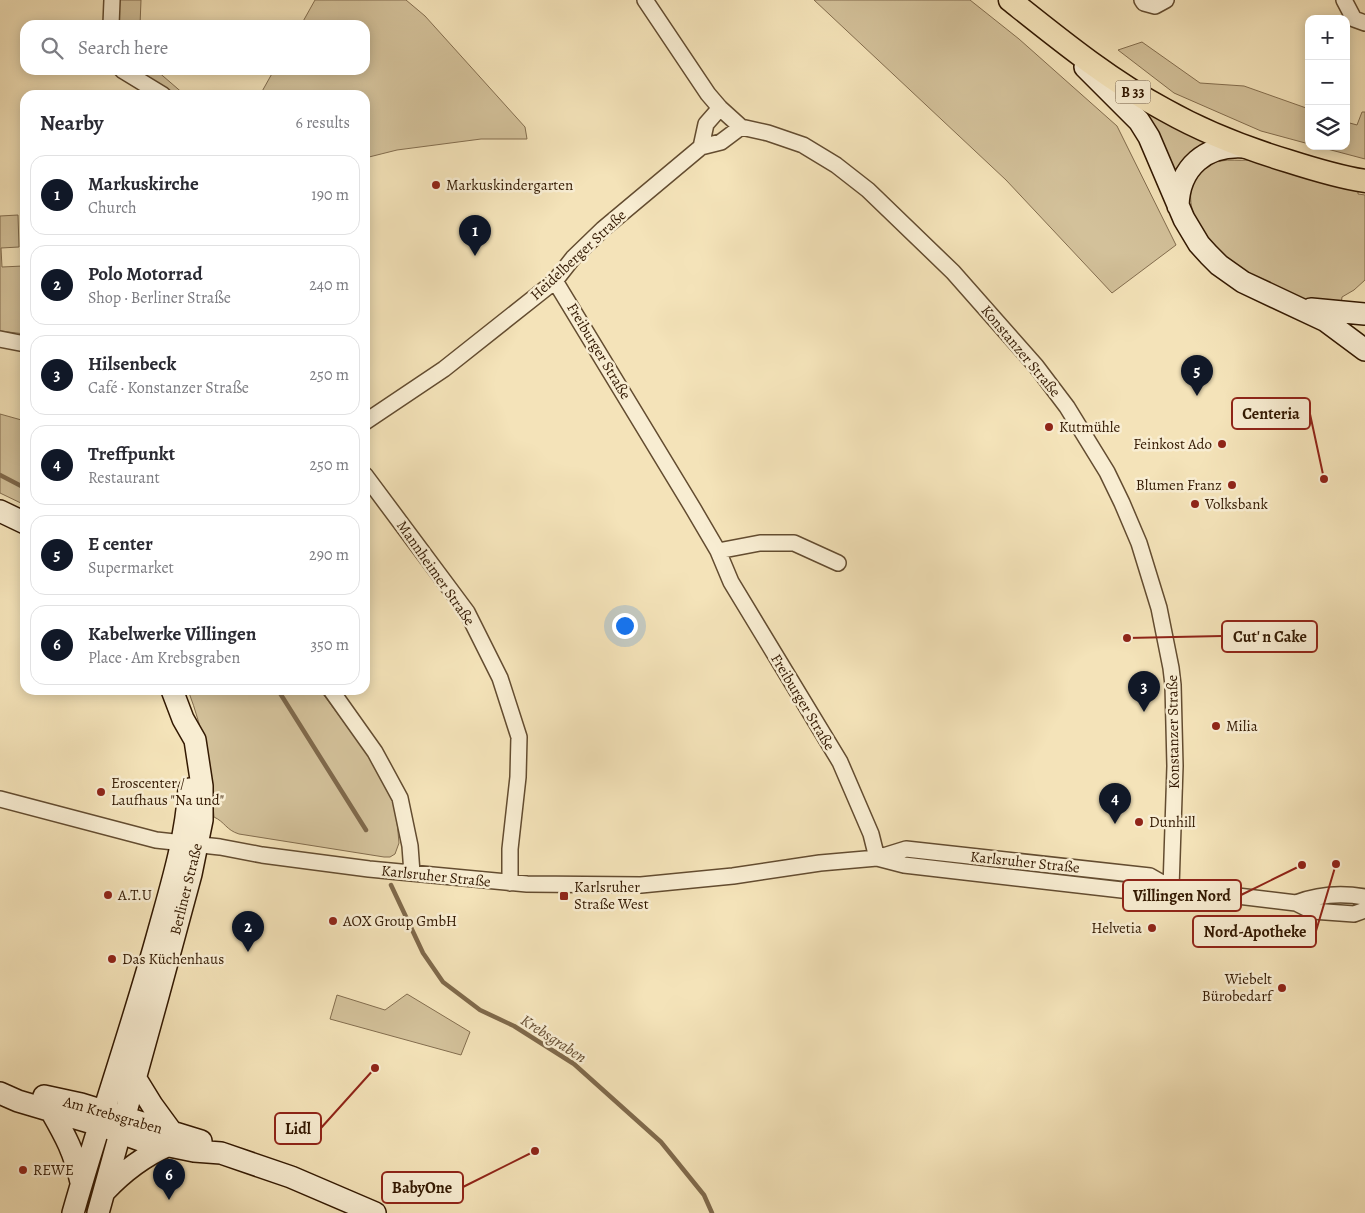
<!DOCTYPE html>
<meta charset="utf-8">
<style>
body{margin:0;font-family:Alegreya,serif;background:#f2f2f3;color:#2b2b33}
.controls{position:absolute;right:15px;top:15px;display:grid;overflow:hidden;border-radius:10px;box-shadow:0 2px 12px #0003}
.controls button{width:45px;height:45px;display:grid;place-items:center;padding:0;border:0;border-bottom:1px solid #e1e1e2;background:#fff;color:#2b2b33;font:25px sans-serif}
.you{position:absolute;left:624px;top:625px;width:18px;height:18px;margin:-12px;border:4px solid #fff;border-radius:50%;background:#1a73e8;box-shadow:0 0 0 8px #1a73e833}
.badge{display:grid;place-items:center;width:32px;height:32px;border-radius:50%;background:#111827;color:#fff;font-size:16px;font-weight:700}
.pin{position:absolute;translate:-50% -41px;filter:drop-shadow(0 1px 2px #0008)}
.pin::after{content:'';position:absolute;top:26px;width:18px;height:15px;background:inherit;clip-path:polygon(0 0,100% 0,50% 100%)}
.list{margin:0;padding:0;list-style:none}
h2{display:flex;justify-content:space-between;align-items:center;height:65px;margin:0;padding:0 20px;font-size:21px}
h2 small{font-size:16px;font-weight:400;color:#7c7c81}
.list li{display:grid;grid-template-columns:32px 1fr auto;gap:15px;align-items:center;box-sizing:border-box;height:80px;margin:0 10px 10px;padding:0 10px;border:1px solid #e1e1e2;border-radius:15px}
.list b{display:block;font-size:19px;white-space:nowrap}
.list p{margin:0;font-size:16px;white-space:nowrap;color:#7c7c81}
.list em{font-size:16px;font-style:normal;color:#7c7c81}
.icon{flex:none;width:28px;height:28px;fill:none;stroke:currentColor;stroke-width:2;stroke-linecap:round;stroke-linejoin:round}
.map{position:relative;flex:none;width:1365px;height:1213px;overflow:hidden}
.search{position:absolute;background:#fff;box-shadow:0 2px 12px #0003;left:20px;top:20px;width:350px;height:55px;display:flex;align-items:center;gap:12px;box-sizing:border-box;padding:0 18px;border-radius:15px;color:#7c7c81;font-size:19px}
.panel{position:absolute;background:#fff;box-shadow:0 2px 12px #0003;left:20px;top:90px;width:350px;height:605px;border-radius:15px}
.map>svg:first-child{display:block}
.green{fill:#d3c19a;stroke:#836d4e}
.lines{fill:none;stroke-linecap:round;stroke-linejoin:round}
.stream{stroke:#7f694b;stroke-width:4.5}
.street-casing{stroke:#634c30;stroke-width:18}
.secondary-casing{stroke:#331902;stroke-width:24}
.primary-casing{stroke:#331902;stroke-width:25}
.street{stroke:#f8edd2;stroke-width:15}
.secondary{stroke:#f8edd2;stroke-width:21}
.primary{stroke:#f4e3b9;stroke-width:22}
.poi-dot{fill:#8f2418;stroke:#f8edd2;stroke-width:2}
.labels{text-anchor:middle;stroke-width:5;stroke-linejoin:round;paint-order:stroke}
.shield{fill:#f8edd2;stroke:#6e5940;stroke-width:1}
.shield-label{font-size:14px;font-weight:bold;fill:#331902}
.poi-label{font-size:15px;fill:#331902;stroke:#f8edd2;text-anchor:start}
.street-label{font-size:15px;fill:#331902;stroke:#f8edd2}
.water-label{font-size:16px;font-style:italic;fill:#664e32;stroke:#f8edd2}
.leader{fill:none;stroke:#8f2418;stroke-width:2}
.callout-dot{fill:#8f2418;stroke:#f8edd2;stroke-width:2}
.callout{fill:#f8edd2;stroke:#8f2418;stroke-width:2}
.callout-label{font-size:16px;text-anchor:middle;font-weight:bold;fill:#331902}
</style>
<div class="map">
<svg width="1365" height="1213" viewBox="0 0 1365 1213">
<rect width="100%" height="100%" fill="#f4e3b9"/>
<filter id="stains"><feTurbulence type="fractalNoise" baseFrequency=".004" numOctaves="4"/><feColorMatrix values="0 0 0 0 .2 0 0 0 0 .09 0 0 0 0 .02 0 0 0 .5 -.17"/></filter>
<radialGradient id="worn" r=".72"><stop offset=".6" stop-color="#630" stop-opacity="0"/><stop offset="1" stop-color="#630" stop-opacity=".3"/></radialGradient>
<path class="green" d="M118 0H141L140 25H116Z
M315 0H406L425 16 525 127 527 139H481L397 150 365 158V95H260L274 70H365V25H301Z
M814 0H970L1019 39 1117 126 1176 245 1112 293 1006 180Z
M1142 42 1200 83 1244 86 1309 109V144L1261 131 1174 93 1118 50Z
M135 70H156L185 95H172Z
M1131 103 1169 125 1214 147 1177 181Z
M1362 112H1365V159L1316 146H1346V122L1357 125Z
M1248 160 1358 190V194L1365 195V280L1354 290 1342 297 1341 304C1298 304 1263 287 1229 261 1223 256 1214 251 1209 244 1188 218 1177 170 1221 161 1229 159 1239 161 1248 160Z
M18 215 19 247 1 248 2 267 23 266 25 285V334L0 331V216Z
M0 414 25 421V505L0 493Z
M188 690H320L366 752 395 799 399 843 395 854 390 857H384L239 834C226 830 225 822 214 817 211 772 204 732 188 690Z
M407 994 470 1032 461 1055 330 1019 337 995 385 1010Z"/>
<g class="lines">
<path class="stream" d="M0 475 25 488
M278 690 366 830
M391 885 423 953 443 982 480 1010 514 1026 574 1064 661 1142 704 1195 712 1213"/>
<g class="street-casing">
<path id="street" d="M645 0 708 94 720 108 741 127 768 133 803 145 836 165 868 190 953 272 1036 366 1067 407 1107 472 1122 503 1139 543 1159 608 1171 668 1173 685 1175 766 1171 888
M1142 0 1144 3 1155 6 1166 0
M1344 0 1354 19 1365 23
M111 25 112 0
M122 70 163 95
M701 147 706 124 720 108
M555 281 694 510 718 551 731 582 840 762 871 834 877 858
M0 339 25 344
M365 422 444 369 555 281 573 258 603 229 701 147 721 142 741 127
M365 475 467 612 500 678 519 737 518 777 510 849V883
M718 551 760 543H794L838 563
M331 690 375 752 400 798 410 846 412 873
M0 799 156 840 220 847 262 855 369 869 527 884 641 885 733 876 820 863 877 858 906 849 1150 876 1171 888
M877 858 904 865 1148 893 1171 888 1296 903 1312 911 1354 914 1365 910
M1296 903C1317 895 1342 893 1365 897"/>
</g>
<g class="secondary-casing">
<path id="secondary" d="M1085 67 1139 121 1149 137 1184 219 1199 244 1209 255 1219 265 1243 282 1326 321 1365 350
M1178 206C1179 167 1206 144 1245 147
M1311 309 1365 314
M0 511 25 523
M136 1079 152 1105 171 1131
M0 1093 18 1101 99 1125 140 1140 194 1151 221 1153 291 1177 375 1213
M44 1096 81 1104 201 1141
M51 1111C66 1137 74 1152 81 1182
M105 1191C124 1171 142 1157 167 1146
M73 1213C100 1118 133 1025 159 930 172 883 186 838 189 789
M98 1213 158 996 191 874 202 820V786L195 740 183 719 172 690"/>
</g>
<g class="primary-casing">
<path id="primary" d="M1010 0C1059 39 1109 80 1165 110 1204 132 1245 148 1288 161 1313 169 1339 177 1365 181"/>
</g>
<use href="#street" class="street"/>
<use href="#secondary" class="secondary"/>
<use href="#primary" class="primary"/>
</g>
<g class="poi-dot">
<circle cx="436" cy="185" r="5"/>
<circle cx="1049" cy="427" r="5"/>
<circle cx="1222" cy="444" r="5"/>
<circle cx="1232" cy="485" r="5"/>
<circle cx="1195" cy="504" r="5"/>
<circle cx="1216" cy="726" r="5"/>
<circle cx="101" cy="792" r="5"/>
<circle cx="1139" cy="822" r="5"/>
<circle cx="108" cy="895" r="5"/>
<rect x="559" y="891" width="10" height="10" rx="2.5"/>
<circle cx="333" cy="921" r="5"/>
<circle cx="1152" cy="928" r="5"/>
<circle cx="112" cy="959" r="5"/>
<circle cx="1282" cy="988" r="5"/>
<circle cx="23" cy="1170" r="5"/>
</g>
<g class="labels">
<rect class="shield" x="1115.5" y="80.5" width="35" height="23" rx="4"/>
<g class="shield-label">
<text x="1133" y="97">B 33</text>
</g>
<g class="poi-label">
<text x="446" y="190">Markuskindergarten</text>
<text x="1059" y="432">Kutmühle</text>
<text x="1212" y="449" text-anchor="end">Feinkost Ado</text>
<text x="1222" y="490" text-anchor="end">Blumen Franz</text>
<text x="1205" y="509">Volksbank</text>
<text x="1226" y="731">Milia</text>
<text x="111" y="788">Eroscenter /<tspan x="111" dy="17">Laufhaus "Na und"</tspan></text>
<text x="1149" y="827">Dunhill</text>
<text x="574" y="892">Karlsruher<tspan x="574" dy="17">Straße West</tspan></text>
<text x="118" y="900">A.T.U</text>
<text x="343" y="926">AOX Group GmbH</text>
<text x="1142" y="933" text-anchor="end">Helvetia</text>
<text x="122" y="964">Das Küchenhaus</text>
<text x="1272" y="984" text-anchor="end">Wiebelt<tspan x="1272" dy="17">Bürobedarf</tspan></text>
<text x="33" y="1175">REWE</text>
</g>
<g class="street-label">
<text transform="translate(578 255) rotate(-43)" y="5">Heidelberger Straße</text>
<text transform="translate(599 351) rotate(59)" y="5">Freiburger Straße</text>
<text transform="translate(1021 351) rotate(50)" y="5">Konstanzer Straße</text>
<text transform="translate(436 573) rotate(55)" y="5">Mannheimer Straße</text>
<text transform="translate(803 702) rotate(59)" y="5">Freiburger Straße</text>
<text transform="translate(1173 732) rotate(-91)" y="5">Konstanzer Straße</text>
<text transform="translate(1025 862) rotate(6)" y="5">Karlsruher Straße</text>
<text transform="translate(436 876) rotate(6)" y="5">Karlsruher Straße</text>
<text transform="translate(186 889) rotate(-76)" y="5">Berliner Straße</text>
<text transform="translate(113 1115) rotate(16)" y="5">Am Krebsgraben</text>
</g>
<g class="water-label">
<text transform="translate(554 1038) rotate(33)" y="6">Krebsgraben</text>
</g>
</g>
<path class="leader" d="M1324 479L1310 414M1127 638L1222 636M1302 865L1241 895M1336 864L1316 931M375 1068L321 1128M535 1151L463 1187"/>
<g class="callout-dot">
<circle cx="1324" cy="479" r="5"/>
<circle cx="1127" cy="638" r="5"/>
<circle cx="1302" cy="865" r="5"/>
<circle cx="1336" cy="864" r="5"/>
<circle cx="375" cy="1068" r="5"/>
<circle cx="535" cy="1151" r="5"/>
</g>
<g class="callout">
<rect x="1232" y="398" width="78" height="31" rx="5"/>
<rect x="1222" y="621" width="95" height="31" rx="5"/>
<rect x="1123" y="880" width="118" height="31" rx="5"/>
<rect x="1193" y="916" width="123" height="31" rx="5"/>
<rect x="275" y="1113" width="46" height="31" rx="5"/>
<rect x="382" y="1172" width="81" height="31" rx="5"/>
</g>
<g class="callout-label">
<text x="1271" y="419">Centeria</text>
<text x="1270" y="642">Cut' n Cake</text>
<text x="1182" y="901">Villingen Nord</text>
<text x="1255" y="937">Nord-Apotheke</text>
<text x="298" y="1134">Lidl</text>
<text x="422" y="1193">BabyOne</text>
</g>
<rect width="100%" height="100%" filter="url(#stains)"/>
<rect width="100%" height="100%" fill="url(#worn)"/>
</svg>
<div class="controls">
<button>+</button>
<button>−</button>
<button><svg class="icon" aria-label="layers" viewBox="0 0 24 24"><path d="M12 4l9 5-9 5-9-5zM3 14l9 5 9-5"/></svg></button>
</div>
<div class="you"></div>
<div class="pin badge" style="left:475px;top:256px">1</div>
<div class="pin badge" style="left:248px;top:952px">2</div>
<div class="pin badge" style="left:1144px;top:712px">3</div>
<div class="pin badge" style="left:1115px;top:824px">4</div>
<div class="pin badge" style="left:1197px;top:396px">5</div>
<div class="pin badge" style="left:169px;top:1200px">6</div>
<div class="search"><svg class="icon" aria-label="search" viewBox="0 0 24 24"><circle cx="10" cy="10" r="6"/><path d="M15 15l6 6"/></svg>Search here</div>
<section class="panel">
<h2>Nearby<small>6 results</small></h2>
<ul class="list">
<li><span class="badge">1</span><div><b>Markuskirche</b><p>Church</p></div><em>190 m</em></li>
<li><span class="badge">2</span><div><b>Polo Motorrad</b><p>Shop · Berliner Straße</p></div><em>240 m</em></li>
<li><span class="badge">3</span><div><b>Hilsenbeck</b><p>Café · Konstanzer Straße</p></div><em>250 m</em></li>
<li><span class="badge">4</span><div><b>Treffpunkt</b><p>Restaurant</p></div><em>250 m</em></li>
<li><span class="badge">5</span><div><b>E center</b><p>Supermarket</p></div><em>290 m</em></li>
<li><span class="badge">6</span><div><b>Kabelwerke Villingen</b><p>Place · Am Krebsgraben</p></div><em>350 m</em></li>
</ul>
</section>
</div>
